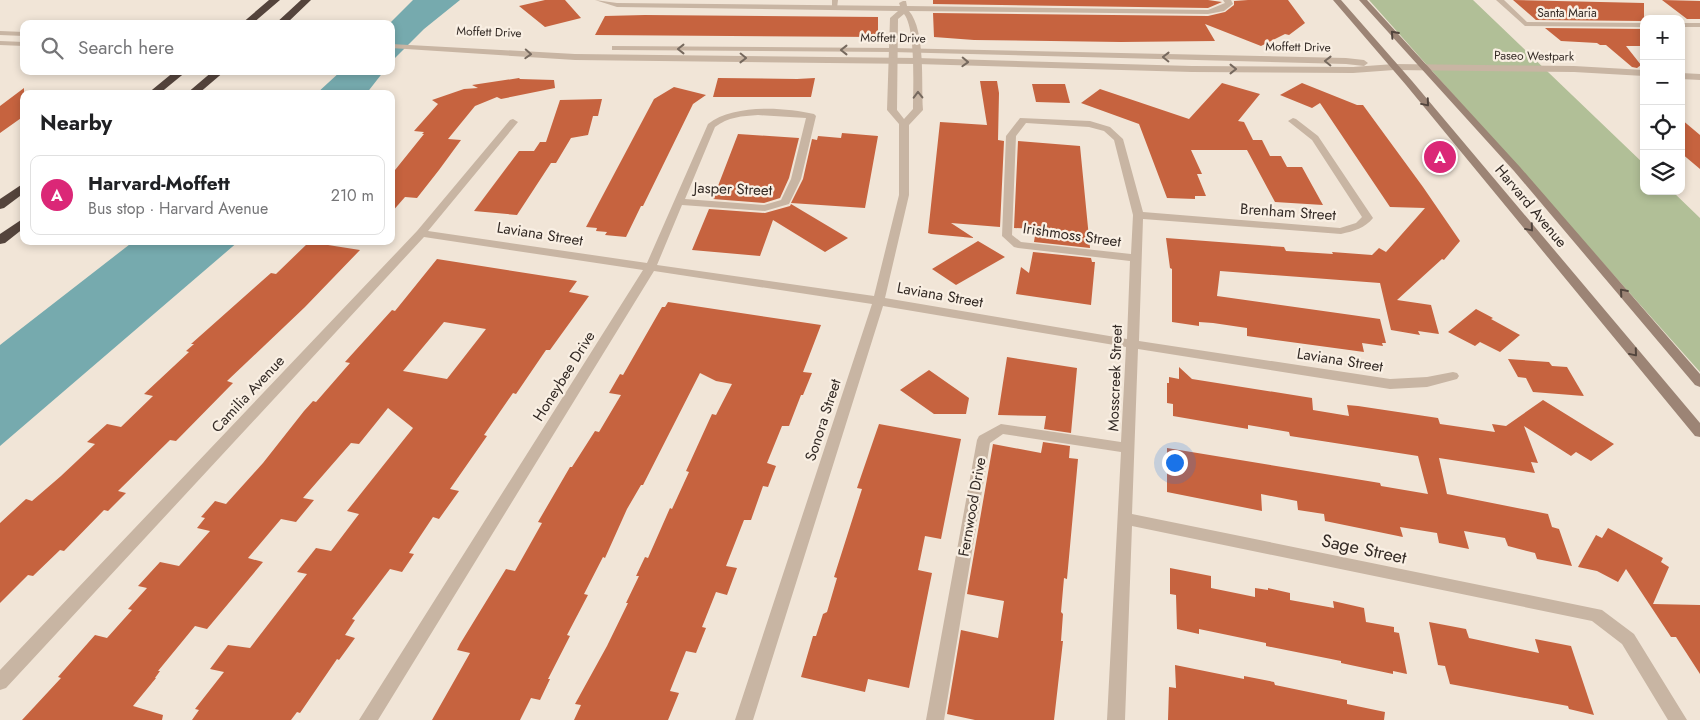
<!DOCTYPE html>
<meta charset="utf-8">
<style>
body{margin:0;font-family:Jost,sans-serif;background:#f6f6f6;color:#202124}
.controls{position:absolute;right:15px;top:15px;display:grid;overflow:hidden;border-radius:10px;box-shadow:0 2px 8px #0003}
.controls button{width:45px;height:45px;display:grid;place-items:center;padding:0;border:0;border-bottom:1px solid #e0e0e0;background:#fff;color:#202124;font:25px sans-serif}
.you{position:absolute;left:1174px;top:462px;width:18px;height:18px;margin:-12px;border:4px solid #fff;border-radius:50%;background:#1a73e8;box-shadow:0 0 0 8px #1a73e833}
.badge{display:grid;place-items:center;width:32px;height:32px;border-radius:50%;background:#db2777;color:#fff;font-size:16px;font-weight:700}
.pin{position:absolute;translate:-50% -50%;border:2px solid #fff;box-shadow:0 1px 5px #0006}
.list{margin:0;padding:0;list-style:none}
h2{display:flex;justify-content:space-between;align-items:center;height:65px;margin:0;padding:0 20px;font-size:21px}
h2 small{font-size:16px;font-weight:400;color:#757577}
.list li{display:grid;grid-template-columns:32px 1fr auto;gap:15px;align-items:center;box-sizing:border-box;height:80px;margin:0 10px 10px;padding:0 10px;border:1px solid #e0e0e0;border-radius:10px}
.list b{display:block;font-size:19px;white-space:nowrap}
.list p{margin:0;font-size:16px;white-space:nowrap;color:#757577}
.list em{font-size:16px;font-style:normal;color:#757577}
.icon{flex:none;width:28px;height:28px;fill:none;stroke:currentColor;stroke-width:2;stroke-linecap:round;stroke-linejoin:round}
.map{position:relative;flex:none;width:1700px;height:720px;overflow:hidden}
.search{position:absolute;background:#fff;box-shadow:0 2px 8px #0003;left:20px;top:20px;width:375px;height:55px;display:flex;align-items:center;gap:12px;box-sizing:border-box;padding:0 18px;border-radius:10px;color:#757577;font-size:19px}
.panel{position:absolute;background:#fff;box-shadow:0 2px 8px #0003;left:20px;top:90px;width:375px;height:155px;border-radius:10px}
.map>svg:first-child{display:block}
.green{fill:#b1bf97}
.water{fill:#76aaae}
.building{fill:#c6633f;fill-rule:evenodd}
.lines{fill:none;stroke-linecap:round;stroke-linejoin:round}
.service{fill:#c8b5a3;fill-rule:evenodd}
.minor{fill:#c8b5a3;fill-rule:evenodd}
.tertiary{fill:#c8b5a3;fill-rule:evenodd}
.secondary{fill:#9c8475;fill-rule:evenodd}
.motorway{fill:#54443c;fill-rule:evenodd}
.oneway{stroke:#52453d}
.oneway2{stroke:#76695e}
.labels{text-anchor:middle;stroke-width:4.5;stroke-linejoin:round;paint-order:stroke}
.far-street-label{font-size:12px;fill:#332a25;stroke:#f9efe3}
.street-label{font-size:15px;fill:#332a25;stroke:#f9efe3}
.near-street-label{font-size:18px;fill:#332a25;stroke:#f9efe3}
</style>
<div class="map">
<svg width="1700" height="720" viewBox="0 0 1700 720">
<rect width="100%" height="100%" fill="#f1e5d7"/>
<path class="green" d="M1369 0H1473L1644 164V191H1672L1700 218V372Z"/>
<path class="water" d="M413 0H460L424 29 391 62V24H389Z
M341 71H384L366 94H316Z
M134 241H239L0 446V345Z"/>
<path class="building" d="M545 0H565L581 18 545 27 519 6Z
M933 0H1208L1222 2 1208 8 933 4Z
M1248 0H1288L1305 23 1289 35 1285 34 1261 46 1205 24 1215 41 1121 42 974 40 934 37 933 13 1208 16 1225 12 1234 5V1Z
M1513 0 1644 3V21L1536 20Z
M1662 0 1700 1V19H1687Z
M645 15 878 17V37L595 35 605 16Z
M1545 28 1644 29V46H1626L1641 65 1637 68 1632 67 1606 45H1600L1597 43 1561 41Z
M519 78 520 79 554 80 555 88 501 99 497 97 475 106 448 139 461 140 439 170 417 198 405 197 391 213V175L424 134H422L424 132 414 131 438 104 432 100 464 89 478 88 472 85Z
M718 78 797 79 815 78 811 97H713Z
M980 81H997L999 93 998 140 1004 141 1000 227 951 223 974 238 931 234 928 233 940 122 987 125Z
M1222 83 1260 94 1238 121 1244 122 1253 140H1262L1270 156H1281L1287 167H1302L1323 205 1275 202 1247 150H1191L1202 174H1197L1206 196H1195V199L1167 198 1139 124 1081 103 1100 89 1189 119Z
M1302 83 1357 105H1363L1423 187 1460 241 1444 260 1442 259 1397 300 1431 305 1439 334 1418 331 1420 335 1391 330 1380 283 1220 271 1217 296 1380 319 1386 343H1382L1383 346 1362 343 1364 352 1247 336V328L1213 323 1199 322V326L1172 322V269L1170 268 1166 238 1284 247 1286 251 1333 254 1332 252 1372 255 1379 248 1386 252 1425 208 1390 207 1320 103 1312 108 1280 95Z
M1032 84H1065L1070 103 1036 102Z
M674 87 706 95 693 104 643 206H641L626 237 605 235 607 232 596 231 597 228 586 227 654 99Z
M24 88V116L0 133V106Z
M602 99 598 116H593L588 135 571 138 556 163H551L517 215 474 211 519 151H534L540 142H546L560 100Z
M1681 119 1700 135V169L1681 153Z
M842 133 878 136 865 208 791 203 803 179 812 139 817 140 818 136 841 138Z
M738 134 799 138 789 178 780 198 764 203 713 199Z
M1018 141 1080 146 1090 248 1034 242 1036 229 1014 228Z
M791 204 848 238 825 252 773 220 760 256 692 250 709 209 765 213 790 206Z
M978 241 1005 257 956 285 932 269Z
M309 242 360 250 305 307 227 381 233 383 176 441 170 440 118 491 126 493 108 511 104 510 64 551 60 550 33 576 28 575 0 603V523L26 499 32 501 61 476 95 444 87 442 107 424 121 427 153 396 144 394 189 352 186 351 194 344H191L271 273 276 274Z
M1033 252 1091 258 1092 262H1095L1091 305 1016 294 1021 267 1029 273Z
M437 259 577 281 569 292 589 296 550 350H546L516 394 513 393 484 435 487 436 450 489 459 491 439 519 433 517 409 553 414 554 402 572 390 569 352 619 355 620 345 635 355 638 339 660 337 659 300 713 297 712 291 720H192L199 710 195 709 224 672 210 669 228 645 250 648 307 574 297 572 316 548 331 551 359 514 347 511 413 428 388 408 359 444 351 443 303 498 314 500 296 522 281 519 248 558 263 562 207 629 195 626 158 671H160L155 678H156L133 706 163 715 162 720H22L61 678 58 677 95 635 107 638 132 610 128 609 147 588 138 586 160 562 179 566 210 531 197 528 205 518 201 517 215 501 226 504 263 463 304 411 313 401 316 402 350 363 345 362 392 310 395 311ZM444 322 486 329 447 379 403 371Z
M668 302 821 325 803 372 812 373 803 395H801L789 426H782L767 463 776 466 768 487 763 486 751 520H744L726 566 737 568 727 595 716 592 702 627 706 628 696 653 686 651 670 691 679 693 668 720H574L581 705 575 704 607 646 628 603H626L639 576H636L645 557 648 558 670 508 672 509 689 472 686 471 712 414 716 415 732 384 716 381 700 373 643 485H641L627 509 605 558 603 557 584 594 588 595 567 635 570 636 548 679H550L540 700 531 698 520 720H432L470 653 457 650 460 644 506 569 515 571 542 523 538 522 570 467H572L595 431 599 432 621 395 609 393 620 374 623 375 662 307H665Z
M1476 309 1493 318 1491 319 1520 335 1500 352 1480 342 1475 346 1448 332Z
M1007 357 1077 368 1071 433 1044 429 1046 416 998 415Z
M1508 359 1549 362 1552 366 1567 367 1584 396 1533 392 1526 378 1518 377Z
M1179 367 1192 379 1312 398 1313 410 1349 416 1347 405 1358 406 1438 418 1440 424 1495 432 1492 424 1506 426 1543 400 1614 444 1591 461 1576 452 1571 456 1524 426 1538 463 1531 462 1535 473 1439 458 1447 494 1548 514 1552 527 1559 529 1572 566 1537 559 1535 553 1508 546 1505 538 1464 531 1469 549 1439 543 1437 533 1400 527 1403 537 1325 521 1324 514 1298 510 1297 501 1261 494 1262 511 1167 492V448L1380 483 1381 486 1428 494 1418 456 1290 436 1289 432 1248 425V429L1173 416V404L1167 403V383H1169V377L1179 379Z
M929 370 969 398 966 414H934L900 390Z
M879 424 961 439 941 539 925 536 918 570 932 573 909 688 868 679 865 692 801 677 813 636H816L823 614 827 612 837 578 834 577 862 489 857 488Z
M1043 442 1070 446 1069 458 1078 459 1067 579 1064 578 1061 612 1063 614 1061 641H1063L1054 720H975L947 714 961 630 998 638 1004 601 967 594 993 444 1041 453Z
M1608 528 1663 558 1661 562 1669 567 1653 604 1700 605V674L1676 637H1671L1626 569 1618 582 1597 571 1578 567 1596 535 1602 538Z
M1170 568 1211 576V588L1255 597V588L1268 590V588L1290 593V600L1334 608 1333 601 1364 608 1366 622 1394 627V632L1399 633 1407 674 1393 671V674L1341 663V661L1266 646V643L1199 629V634L1177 629 1176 595 1170 594Z
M1429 622 1466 629 1469 638 1539 653 1535 639 1571 646 1594 715 1569 709 1568 706 1450 684 1445 666 1438 665Z
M1175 665 1244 679V676L1274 682 1275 685 1347 700V704L1385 712 1384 720H1168L1169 687 1176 688Z"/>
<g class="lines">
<path class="service" d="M832 0H838L837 8 832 7Z"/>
<path class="minor" d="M595 0 617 3 900 6 899 3 903 1H906L907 6 1208 10 1225 3 1223 0H1231L1233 4 1224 11 1208 14 909 11C926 31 921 84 923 110L909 125V195L885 298 1127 339 1130 261 1018 248 1014 247 1002 236 1006 136 1020 118 1090 121 1110 127 1123 139 1143 212 1340 228 1356 223 1362 217 1312 140 1288 121 1293 118 1296 119 1318 136 1373 218C1365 228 1354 231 1341 234L1143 219 1139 341 1390 379 1427 377 1453 372 1457 373 1459 376 1457 379 1427 387 1390 389 1138 349 1132 514 1602 610 1634 634 1687 720H1668L1622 644 1592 621 1132 526 1125 720H1107L1121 452 1003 434 990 443 944 720H926L977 440 979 436 1001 424 1121 442 1126 347 883 306 753 720H735L872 304 654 271 378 720H359L643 270 424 237 6 688 0 690V670L417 231 510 120 513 119 518 122 428 231 647 263 708 124C733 104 784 107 814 114L816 116 801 179 789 204 765 211 682 205 657 265 874 296 899 195V124L887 110 890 18 898 11 617 7ZM904 14C916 29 913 88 913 109L904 119 897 110 898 19ZM758 115 806 118 791 179 781 200 764 205 685 199 715 127C728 117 742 116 758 115ZM1026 123 1089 127 1104 131 1114 140 1133 215 1131 254 1021 242 1012 235 1016 136Z
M1496 0H1504L1527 22 1644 23V27L1525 26Z
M1681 23H1700V27H1681Z"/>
<path class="tertiary" d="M0 31 24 32V36L0 35Z
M0 41 24 42V46L0 45Z
M391 44 575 54 917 58 1192 66 1353 67 1394 64 1574 66 1644 70V76L1574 72 1394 70 1353 73 1192 72 917 64 575 60 391 48Z
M612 46 892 48 1346 58 1364 60 1368 63 1364 66 1346 64 892 52 615 50H612Z
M1681 73 1700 74V80L1681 79Z"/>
<path class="secondary" d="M1333 0H1341L1412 81 1700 423V437L1695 436 1406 85Z
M1359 0H1367L1520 167 1700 374V387L1695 385 1514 171Z"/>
<path class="motorway" d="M269 0H280L252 24H241Z
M301 0H311L286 24H275Z
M175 71H187L159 94H147Z
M213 71H225L198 94H186Z
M24 183V193L4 208 0 209V199Z
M24 218V228L5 243 0 244V234Z"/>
</g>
<defs><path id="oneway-chevron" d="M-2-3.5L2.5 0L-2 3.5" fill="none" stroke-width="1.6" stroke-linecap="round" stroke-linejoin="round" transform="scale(1.25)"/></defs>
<g class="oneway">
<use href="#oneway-chevron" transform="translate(1394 34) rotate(-132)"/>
<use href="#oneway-chevron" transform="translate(1426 103) rotate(50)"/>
<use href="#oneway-chevron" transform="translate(1530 228) rotate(50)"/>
<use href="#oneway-chevron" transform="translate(1623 292) rotate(-131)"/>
<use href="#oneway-chevron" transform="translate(1634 353) rotate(50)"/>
</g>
<g class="oneway2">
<use href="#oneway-chevron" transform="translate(681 49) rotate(-180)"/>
<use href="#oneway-chevron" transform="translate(844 50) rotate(-180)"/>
<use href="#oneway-chevron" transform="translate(528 54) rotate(3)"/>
<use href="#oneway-chevron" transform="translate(1166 57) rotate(-179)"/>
<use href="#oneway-chevron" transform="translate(743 58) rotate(1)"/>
<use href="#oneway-chevron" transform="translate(1328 61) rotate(-179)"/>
<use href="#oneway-chevron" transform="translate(965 62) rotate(2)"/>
<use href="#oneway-chevron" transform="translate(1233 69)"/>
<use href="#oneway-chevron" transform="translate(918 95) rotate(-91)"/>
</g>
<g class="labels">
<g class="far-street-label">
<text x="1567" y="17">Santa Maria</text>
<text transform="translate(489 32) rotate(2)" y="4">Moffett Drive</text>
<text transform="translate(893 38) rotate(1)" y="4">Moffett Drive</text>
<text transform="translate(1298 47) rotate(1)" y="4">Moffett Drive</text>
<text transform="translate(1534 56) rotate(1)" y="4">Paseo Westpark</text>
</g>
<g class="street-label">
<text transform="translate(733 189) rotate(2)" y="5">Jasper Street</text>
<text transform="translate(1531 206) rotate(50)" y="5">Harvard Avenue</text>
<text transform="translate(1288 212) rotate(4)" y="5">Brenham Street</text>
<text transform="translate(540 234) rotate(9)" y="5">Laviana Street</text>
<text transform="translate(1072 235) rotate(8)" y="5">Irishmoss Street</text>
<text transform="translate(940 295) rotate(10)" y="5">Laviana Street</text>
<text transform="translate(1340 360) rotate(9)" y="5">Laviana Street</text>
<text transform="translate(564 376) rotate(-58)" y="5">Honeybee Drive</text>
<text transform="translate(1115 378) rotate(-88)" y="5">Mosscreek Street</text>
<text transform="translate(248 394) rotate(-47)" y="5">Camilia Avenue</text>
<text transform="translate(823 420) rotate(-72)" y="5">Sonora Street</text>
<text transform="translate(972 507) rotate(-80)" y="5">Fernwood Drive</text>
</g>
<g class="near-street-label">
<text transform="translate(1364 549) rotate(12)" y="6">Sage Street</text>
</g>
</g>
</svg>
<div class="controls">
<button>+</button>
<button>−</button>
<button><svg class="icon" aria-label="locate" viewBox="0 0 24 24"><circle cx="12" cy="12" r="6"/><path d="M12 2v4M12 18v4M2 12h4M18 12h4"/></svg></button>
<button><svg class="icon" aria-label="layers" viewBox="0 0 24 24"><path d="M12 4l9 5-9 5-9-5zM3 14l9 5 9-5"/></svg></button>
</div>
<div class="you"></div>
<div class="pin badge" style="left:1440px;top:157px">A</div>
<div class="search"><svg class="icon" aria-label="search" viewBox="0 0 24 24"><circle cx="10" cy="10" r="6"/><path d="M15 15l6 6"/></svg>Search here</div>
<section class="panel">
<h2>Nearby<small></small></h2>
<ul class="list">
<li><span class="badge">A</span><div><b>Harvard-Moffett</b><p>Bus stop · Harvard Avenue</p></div><em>210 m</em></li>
</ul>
</section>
</div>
